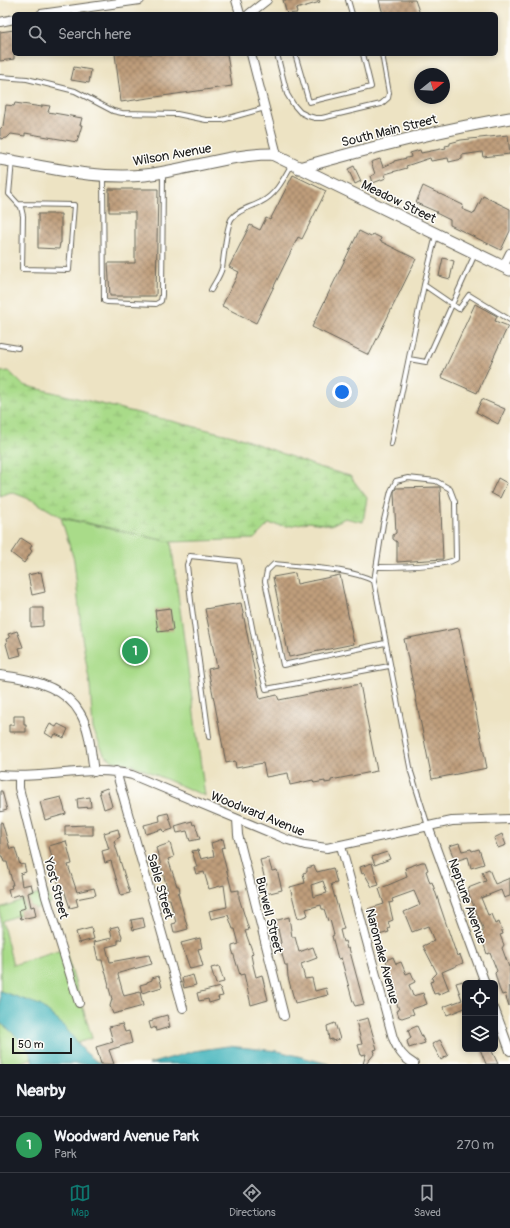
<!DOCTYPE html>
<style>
body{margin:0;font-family:Pangolin,sans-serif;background:#242831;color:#f1f3f6}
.controls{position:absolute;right:12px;bottom:12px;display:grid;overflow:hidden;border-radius:6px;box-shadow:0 2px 6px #0003}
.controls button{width:36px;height:36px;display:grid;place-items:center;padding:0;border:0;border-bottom:1px solid #363941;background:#171b24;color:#f1f3f6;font:20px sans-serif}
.compass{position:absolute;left:414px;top:68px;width:36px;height:36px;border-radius:50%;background:#171b24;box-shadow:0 2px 6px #0003;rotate:72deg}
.scale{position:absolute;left:12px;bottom:10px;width:60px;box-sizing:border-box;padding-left:4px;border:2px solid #1c1c1c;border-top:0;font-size:11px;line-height:14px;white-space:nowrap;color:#1c1c1c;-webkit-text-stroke:3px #fdfcf7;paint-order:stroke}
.you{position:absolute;left:342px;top:392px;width:14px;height:14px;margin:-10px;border:3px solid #fff;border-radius:50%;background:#1a73e8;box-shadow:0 0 0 6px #1a73e833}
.badge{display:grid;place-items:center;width:26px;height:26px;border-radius:50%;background:#0f766e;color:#fff;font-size:13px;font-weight:700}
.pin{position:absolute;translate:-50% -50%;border:2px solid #fff;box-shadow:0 1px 4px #0006}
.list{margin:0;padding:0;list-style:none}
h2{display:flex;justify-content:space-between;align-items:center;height:52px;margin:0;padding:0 16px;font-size:17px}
h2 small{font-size:13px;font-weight:400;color:#9ea1a6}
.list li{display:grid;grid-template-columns:26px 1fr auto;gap:12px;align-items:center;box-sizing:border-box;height:56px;padding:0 16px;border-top:1px solid #363941}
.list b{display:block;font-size:15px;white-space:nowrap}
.list p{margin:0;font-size:13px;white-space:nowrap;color:#9ea1a6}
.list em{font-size:13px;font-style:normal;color:#9ea1a6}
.icon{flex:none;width:22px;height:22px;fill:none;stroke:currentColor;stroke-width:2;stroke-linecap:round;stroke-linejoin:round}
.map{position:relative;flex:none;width:510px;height:1064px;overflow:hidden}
.search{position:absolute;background:#171b24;box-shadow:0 2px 6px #0003;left:12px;right:12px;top:12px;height:44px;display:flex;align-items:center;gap:10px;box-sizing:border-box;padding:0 14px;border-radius:6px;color:#9ea1a6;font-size:15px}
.sheet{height:108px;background:#171b24}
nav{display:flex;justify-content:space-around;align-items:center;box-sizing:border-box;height:56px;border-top:1px solid #363941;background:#171b24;font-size:11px;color:#9ea1a6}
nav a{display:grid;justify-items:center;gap:2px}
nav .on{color:#0f766e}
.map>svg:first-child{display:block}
.green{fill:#a9db89;stroke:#627c52}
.wetland{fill:url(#wetland-marsh);stroke:#627c52}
.water{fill:#46b6be;stroke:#31696d}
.building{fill:url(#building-cross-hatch);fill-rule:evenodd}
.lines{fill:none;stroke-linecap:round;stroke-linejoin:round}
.service-casing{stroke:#656256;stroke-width:6}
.minor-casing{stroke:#656256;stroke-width:10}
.secondary-casing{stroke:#656256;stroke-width:13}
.service{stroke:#fff;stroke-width:4}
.minor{stroke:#fff;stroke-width:8}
.secondary{stroke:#fff;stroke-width:11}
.labels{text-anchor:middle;stroke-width:3;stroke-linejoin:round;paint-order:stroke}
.street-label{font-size:13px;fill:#1c1c1c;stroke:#fdfcf7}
</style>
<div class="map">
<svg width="510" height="1064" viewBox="0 0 510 1064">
<defs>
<pattern id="wetland-marsh" width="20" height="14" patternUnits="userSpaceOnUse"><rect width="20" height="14" fill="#a9db89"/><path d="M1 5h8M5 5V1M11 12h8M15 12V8" fill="none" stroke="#91bb76"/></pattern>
<pattern id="building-cross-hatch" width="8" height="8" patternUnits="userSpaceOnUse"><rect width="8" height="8" fill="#bf9e7c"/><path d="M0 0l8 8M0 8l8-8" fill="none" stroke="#9a8065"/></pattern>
</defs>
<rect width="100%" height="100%" fill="#fdfcf7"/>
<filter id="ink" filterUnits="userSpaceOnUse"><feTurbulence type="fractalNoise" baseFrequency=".025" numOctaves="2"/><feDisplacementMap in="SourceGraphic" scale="8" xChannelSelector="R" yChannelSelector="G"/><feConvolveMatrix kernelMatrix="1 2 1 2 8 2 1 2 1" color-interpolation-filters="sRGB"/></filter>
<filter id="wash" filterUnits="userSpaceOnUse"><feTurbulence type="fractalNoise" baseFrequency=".012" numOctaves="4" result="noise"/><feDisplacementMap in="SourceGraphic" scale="16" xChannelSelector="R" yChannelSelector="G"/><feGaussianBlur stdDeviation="0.9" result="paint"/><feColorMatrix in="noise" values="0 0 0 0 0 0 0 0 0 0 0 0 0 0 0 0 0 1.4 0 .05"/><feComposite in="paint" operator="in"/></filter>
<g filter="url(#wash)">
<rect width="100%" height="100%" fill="#ede3c3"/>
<path class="green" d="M61 518 171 542 205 796 133 765 113 761 104 754 93 729 90 686 82 637 74 560Z
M47 891 51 903 2 921 13 965 65 949 92 1038 15 1064H1L0 908Z"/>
<path class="wetland" d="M9 371 23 385 241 438 321 468 350 476 367 498 363 522 345 518 331 525 308 522 288 526 269 524 254 539 171 542 61 517 32 500 11 492 0 496V372Z"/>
<path class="water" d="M0 991 40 1005 64 1026 84 1051 96 1061 106 1064H33C32 1049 12 1031 0 1023Z
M228 1046 278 1051 329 1064H149L194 1051Z"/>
<g id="blocks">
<path class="building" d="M283 0H319L320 2 296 9 297 13 287 14Z
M379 0H415L420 14H383Z
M14 30V59L0 61V32Z
M115 54H227L232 86 121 102Z
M74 67 91 70 89 83 71 80Z
M15 103 42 107V105L50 106 48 112 82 118 80 125H82L77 142 25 133V136L11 134 7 138 0 139V129L3 126 6 105 14 106Z
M508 135 510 154 483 157 482 152 462 155V159L449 162 448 158 431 161 430 158 406 166 407 168 385 174 386 178 373 183 371 176 375 174 371 162 380 159 383 167 394 162V161L411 157 410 153 420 150 421 153 446 148 445 146 450 145V143L461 140Z
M354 166 361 181 355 184 348 169Z
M293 175 326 191 302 239 298 237 256 323 222 306 239 272 229 267 250 225 260 230 266 218 270 220Z
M423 186 463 205 462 209 474 214 483 196 510 209V231L501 250 450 225V220L436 213 437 212 416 203Z
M109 189H158L156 296H110L108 263H135V212H109Z
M38 214H61V243H60L59 249 38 248Z
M359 231 371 237 373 234 381 238 380 241 416 259 369 355 312 327Z
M443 258 454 261 450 279 439 276Z
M475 304 497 316 495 321 508 326 477 393 441 377Z
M482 399 505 409 498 424 476 412Z
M498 478 507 483 500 498 491 493Z
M440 487 443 559 397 562V542L393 539V535L396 533 394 492 396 488Z
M21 538 32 545 30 549 32 551 24 563 11 553Z
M41 572 45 592 32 595 28 575Z
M295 573 297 584 340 575 354 644 289 657 273 577Z
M241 603 260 699 277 695 279 700 360 684 377 771 331 780V782L325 783V781L314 783 313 780 290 785 288 773 266 777 263 763 236 768 235 761 226 763 208 669 217 667 205 609Z
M31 608H43V626L31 627Z
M170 608 173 630 158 632 155 610Z
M459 628 487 768 432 779 404 639Z
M17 631 23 647 19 648 21 655 10 658 6 644 7 643 6 639 10 638 8 634Z
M14 716H24V725H26V732H9V725H14Z
M50 724 56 727 58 724 68 729 64 738 55 734 53 738 45 733Z
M107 788 112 806 104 809 99 791Z
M0 791H2L7 810 0 812Z
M61 797 66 814 45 820 40 802Z
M90 797 91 807 78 808 77 799Z
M168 813 173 829 164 832 163 829 146 834 144 825 160 821 159 815Z
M192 821 193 825 195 824 200 839 190 841 187 831 177 833 175 826Z
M2 822 10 849 15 848 20 865 24 864 26 872 20 874 22 886 31 884 33 891 28 893 31 907 34 906 36 916 21 919 19 910 25 908 22 894 10 897 8 889 12 888 11 885H13L7 862H4L2 856H0V823Z
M85 825H93V835H65V826Z
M118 829 120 837 114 841 130 893 121 895 111 861 105 863 102 851 109 849 104 833Z
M502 834 506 845 498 848 494 838Z
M223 839 225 847 221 848 232 891 239 890V898L249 930 245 931 253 953 251 955 253 965 256 977 262 975 268 1000 251 1005 244 974 240 975 232 949V946L239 944 235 929H233L228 915 211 919 209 911 227 907 224 885 209 889 204 872 196 874 194 867H197L192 851 198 850 201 859 214 856 211 843Z
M66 841 72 864 68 865 77 892 94 888 96 895 76 899 78 906 70 908 64 890H60L49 846Z
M170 843 174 857 168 859 177 886H179L180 892 178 893 188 929 177 932H174L172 924 176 923 170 899H166L165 892 168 891 156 848Z
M459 843 462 851 471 849 472 851 479 849 484 864 471 868 468 857 455 861 449 846Z
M387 852 390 859 375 865 372 857Z
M268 858 272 871 277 870 282 890 266 894 264 885 266 884 260 860Z
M422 862H425L428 870 426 871 430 883 432 882 457 956 460 955 463 963 442 972 449 990 438 995V993L434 994 430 982 433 981 432 978 437 973 423 946 434 941 428 926 412 932 404 912 420 905 414 891 392 899 393 902 389 903 393 920 388 922 390 928 388 929 389 932 376 936 368 909 384 904 379 889 407 877 405 868Z
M372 863 379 885 372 887 364 873 362 874 360 867Z
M314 866 317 872 333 868 337 883 331 884 344 929 340 930 343 942 345 941 347 949 349 948 364 1004 355 1006 353 1002 341 958 338 959 332 936 334 935 330 920 328 921 324 909H322L321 905 306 909 308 915 298 919 290 887 305 883 303 873 307 872V868ZM323 881 327 893 313 897 311 885Z
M489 869 495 884 510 878V896L504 898 501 890 481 898 488 915 491 914 495 924 499 922 503 934 500 935 504 945 502 948 509 967 510 966 509 1006 505 994 502 995 499 988 495 973 497 971 490 953 487 954 484 945 481 933 483 932V928L468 892V888L486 881 482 872Z
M289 917 292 937H295L299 952 313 947 317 958 301 964 305 979 312 978 315 991 326 988 328 995 295 1003 288 977 287 965H285L279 944 281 943 278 929H276L274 921Z
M143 918 145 927 133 930 131 920Z
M118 926 122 936 121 940H118V944L106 947 110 962 149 955 152 964 119 973 118 975 124 996 140 992 143 1006 113 1014 110 1006 112 999 108 985H109L102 960H98L94 942 112 938 110 928Z
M91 928 94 939 79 943 76 932Z
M200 938 202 948 198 949 203 966 190 969 181 943Z
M393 957 396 964 401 962 406 974 411 972 415 982 409 985 413 996 423 993 427 1004 412 1009 414 1014 402 1018 399 1017 397 1011 399 1010 391 984 393 982 386 960Z
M219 966 224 982 216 984 211 968Z
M193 975 196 985 184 988 182 978Z
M159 976 162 987 142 993 140 985 147 983V982L152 980V978Z
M463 981H465V1008L447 1015 443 1007 462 1000 456 983Z
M220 987 223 996 218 997 219 1000 209 1003 208 999 199 1001 197 993Z
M167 1015 170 1027 156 1031 155 1027 151 1029 149 1022 153 1021V1019Z
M368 1018 377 1049 374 1050 375 1053 366 1064H363L366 1054 361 1055 358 1045 362 1044 356 1021Z
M335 1023 340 1039 332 1041V1039L329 1040 327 1026Z
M122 1024 125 1032 129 1031 132 1043 109 1050 114 1064H101L96 1047 113 1042 109 1027Z
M417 1026 425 1043 409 1048 407 1041 411 1038 408 1030Z
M440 1040 448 1055 441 1060 432 1044Z
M480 1049H491L498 1064H486Z"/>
</g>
</g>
<g filter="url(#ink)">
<use href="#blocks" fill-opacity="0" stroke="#656256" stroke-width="1"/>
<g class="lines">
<g class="service-casing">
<path id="service" d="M348 0 352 14
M277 54 287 94 293 104 300 112 308 116 315 118H322L381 104 388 98 389 93 382 54
M295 54 309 102 371 87 363 54
M0 77 27 79 75 91 113 111 122 113 177 114 206 120H222L265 108
M12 161 9 194 21 207 23 216 22 269 69 270 74 205 18 204
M103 176 104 301 107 302 156 304 161 301 162 295 163 174
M436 235 424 285 459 309 469 295 510 320
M211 290C214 284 220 276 222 268 224 258 226 225 232 218 239 209 252 207 261 202 276 195 284 178 292 164
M0 345 18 348
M409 359 426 362 475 254
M391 444 424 285
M377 567C393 567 443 567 456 559L455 502 450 489 436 481 408 478 396 481 391 491 383 524 374 581 411 772 428 826
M374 581C344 567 307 568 274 564L267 571 265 581 283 665 385 643
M209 737 191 601 187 565 190 556 239 561 259 663 266 689 389 666"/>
</g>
<g class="minor-casing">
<path id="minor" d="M236 0 240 14
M41 14 140 0
M249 14 267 0
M0 22 14 19
M251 54 277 155
M503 267 510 253
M0 675C28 678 65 686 80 713 90 729 91 753 94 772
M116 771 183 1008
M0 775C44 780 90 764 132 775L288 840 305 845 327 848 452 821 510 819
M19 777V788L46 897 79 1003
M237 819 238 835 284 1016
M428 826 485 983
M341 846 393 1038C398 1050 403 1058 414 1064
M495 1010 510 1051"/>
</g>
<g class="secondary-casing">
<path id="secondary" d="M0 159C48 167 96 180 145 175 188 170 229 154 272 154L510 270
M299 168C369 148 438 130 510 118"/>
</g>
<use href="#service" class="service"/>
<use href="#minor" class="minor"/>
<use href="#secondary" class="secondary"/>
</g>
</g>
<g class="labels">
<g class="street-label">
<text transform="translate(389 130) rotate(-14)" y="5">South Main Street</text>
<text transform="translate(172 154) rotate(-10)" y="5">Wilson Avenue</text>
<text transform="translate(399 201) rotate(26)" y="5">Meadow Street</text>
<text transform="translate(258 813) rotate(22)" y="5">Woodward Avenue</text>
<text transform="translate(161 886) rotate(74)" y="5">Sable Street</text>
<text transform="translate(57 888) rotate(75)" y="5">Yost Street</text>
<text transform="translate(468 901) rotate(70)" y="5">Neptune Avenue</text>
<text transform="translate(270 915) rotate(76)" y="5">Burwell Street</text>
<text transform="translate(383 956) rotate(75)" y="5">Naromake Avenue</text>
</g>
</g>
</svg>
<div class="controls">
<button><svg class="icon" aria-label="locate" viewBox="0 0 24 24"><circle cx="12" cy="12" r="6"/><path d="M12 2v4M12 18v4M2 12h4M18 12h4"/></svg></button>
<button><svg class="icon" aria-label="layers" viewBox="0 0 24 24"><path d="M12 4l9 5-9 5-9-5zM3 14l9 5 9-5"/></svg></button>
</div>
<svg class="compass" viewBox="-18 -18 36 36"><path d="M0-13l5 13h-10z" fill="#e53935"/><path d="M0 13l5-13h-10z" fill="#9ea1a6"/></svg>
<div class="scale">50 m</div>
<div class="you"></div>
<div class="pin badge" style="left:135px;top:651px;background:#2e9e5b">1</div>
<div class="search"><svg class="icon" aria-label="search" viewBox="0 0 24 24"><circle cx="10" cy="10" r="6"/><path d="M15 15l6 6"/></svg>Search here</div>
</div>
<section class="sheet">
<h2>Nearby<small></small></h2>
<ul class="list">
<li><span class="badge" style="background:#2e9e5b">1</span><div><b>Woodward Avenue Park</b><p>Park</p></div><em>270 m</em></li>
</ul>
</section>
<nav>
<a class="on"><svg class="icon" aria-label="map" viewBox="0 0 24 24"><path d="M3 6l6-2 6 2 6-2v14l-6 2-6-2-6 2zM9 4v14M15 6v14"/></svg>Map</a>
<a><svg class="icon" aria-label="directions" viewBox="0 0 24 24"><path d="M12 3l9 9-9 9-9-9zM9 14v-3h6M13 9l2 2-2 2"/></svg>Directions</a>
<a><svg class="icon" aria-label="saved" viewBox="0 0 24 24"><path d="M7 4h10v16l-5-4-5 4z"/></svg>Saved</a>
</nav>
